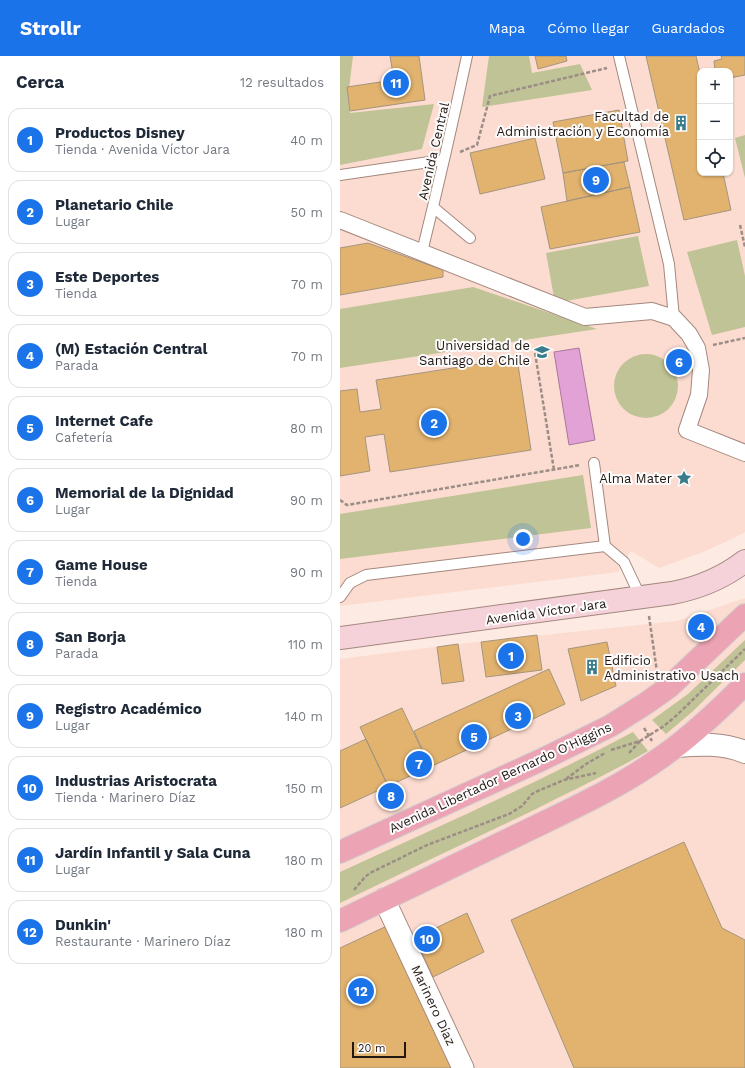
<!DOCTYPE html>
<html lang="es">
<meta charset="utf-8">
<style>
body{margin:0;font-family:"Work Sans",sans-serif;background:#f6f6f7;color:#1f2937}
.controls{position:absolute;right:12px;top:12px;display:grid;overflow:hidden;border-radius:8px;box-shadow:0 1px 3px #0004}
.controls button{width:36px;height:36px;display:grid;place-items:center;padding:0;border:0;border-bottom:1px solid #e0e1e3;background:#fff;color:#1f2937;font:20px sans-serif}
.scale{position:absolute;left:12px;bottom:10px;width:54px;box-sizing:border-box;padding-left:4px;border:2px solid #221713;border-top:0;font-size:11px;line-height:14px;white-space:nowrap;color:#221713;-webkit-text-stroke:3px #fcfcfc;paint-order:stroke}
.you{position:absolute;left:183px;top:483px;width:14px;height:14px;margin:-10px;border:3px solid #fff;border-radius:50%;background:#1a73e8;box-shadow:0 0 0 6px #1a73e833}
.badge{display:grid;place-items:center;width:26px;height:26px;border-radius:50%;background:#1a73e8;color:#fff;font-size:13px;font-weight:700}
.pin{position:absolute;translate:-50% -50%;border:2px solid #fff;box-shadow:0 1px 4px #0006}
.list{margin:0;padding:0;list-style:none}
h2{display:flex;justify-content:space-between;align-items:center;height:52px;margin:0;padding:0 16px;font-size:17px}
h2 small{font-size:13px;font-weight:400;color:#747a83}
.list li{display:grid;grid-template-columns:26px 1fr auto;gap:12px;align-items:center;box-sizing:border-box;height:64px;margin:0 8px 8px;padding:0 8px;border:1px solid #e0e1e3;border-radius:12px}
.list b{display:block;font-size:15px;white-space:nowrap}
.list p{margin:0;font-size:13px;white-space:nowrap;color:#747a83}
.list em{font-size:13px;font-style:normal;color:#747a83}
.icon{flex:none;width:22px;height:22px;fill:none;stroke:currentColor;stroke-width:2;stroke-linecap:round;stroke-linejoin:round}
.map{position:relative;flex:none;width:405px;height:1012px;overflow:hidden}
header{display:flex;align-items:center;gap:24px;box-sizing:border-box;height:56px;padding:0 20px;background:#1a73e8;color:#fff}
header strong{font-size:19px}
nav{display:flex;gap:22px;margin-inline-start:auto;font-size:14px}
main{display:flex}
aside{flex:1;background:#fff}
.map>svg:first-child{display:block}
.built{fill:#fcdcd1;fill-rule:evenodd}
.green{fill:#c0c395}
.water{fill:#e2a2d6;stroke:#a8789c}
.building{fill:#e2b36f;stroke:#a5947d}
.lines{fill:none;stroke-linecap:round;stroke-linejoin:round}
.service-casing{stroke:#a4887d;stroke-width:12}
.pedestrian-casing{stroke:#a4887d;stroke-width:18}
.minor-casing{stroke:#a4887d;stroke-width:23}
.tertiary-casing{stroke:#a4887d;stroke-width:24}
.secondary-casing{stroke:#a4887d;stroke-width:24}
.primary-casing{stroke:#d3d1d0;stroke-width:24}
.path{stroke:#9c8d87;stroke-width:2.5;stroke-dasharray:4 2;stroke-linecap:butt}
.service{stroke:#fff;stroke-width:10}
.pedestrian{stroke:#fff;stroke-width:16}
.minor{stroke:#fff;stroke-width:21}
.tertiary{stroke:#fff;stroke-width:22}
.secondary{stroke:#f5d2da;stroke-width:22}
.primary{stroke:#eca4b5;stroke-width:22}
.labels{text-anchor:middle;stroke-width:4;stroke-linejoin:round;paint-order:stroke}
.poi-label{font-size:13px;fill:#221713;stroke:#fcfcfc;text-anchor:end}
.street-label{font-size:13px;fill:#221713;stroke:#fcfcfc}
</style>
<header>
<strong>Strollr</strong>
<nav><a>Mapa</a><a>Cómo llegar</a><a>Guardados</a></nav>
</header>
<main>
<aside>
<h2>Cerca<small>12 resultados</small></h2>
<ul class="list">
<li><span class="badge">1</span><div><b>Productos Disney</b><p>Tienda · Avenida Víctor Jara</p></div><em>40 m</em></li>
<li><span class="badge">2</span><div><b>Planetario Chile</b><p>Lugar</p></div><em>50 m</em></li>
<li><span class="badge">3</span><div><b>Este Deportes</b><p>Tienda</p></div><em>70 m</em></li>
<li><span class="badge">4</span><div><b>(M) Estación Central</b><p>Parada</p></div><em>70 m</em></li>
<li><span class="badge">5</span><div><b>Internet Cafe</b><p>Cafetería</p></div><em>80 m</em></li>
<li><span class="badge">6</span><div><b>Memorial de la Dignidad</b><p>Lugar</p></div><em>90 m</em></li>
<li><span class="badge">7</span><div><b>Game House</b><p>Tienda</p></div><em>90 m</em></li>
<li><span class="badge">8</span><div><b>San Borja</b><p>Parada</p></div><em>110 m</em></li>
<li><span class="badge">9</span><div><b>Registro Académico</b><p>Lugar</p></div><em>140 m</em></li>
<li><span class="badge">10</span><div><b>Industrias Aristocrata</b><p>Tienda · Marinero Díaz</p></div><em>150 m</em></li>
<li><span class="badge">11</span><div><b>Jardín Infantil y Sala Cuna</b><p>Lugar</p></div><em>180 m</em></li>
<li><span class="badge">12</span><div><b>Dunkin'</b><p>Restaurante · Marinero Díaz</p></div><em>180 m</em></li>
</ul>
</aside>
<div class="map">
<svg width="405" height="1012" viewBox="0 0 405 1012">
<rect width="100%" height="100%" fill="#fdeae3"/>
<path class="built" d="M0 0H405V476L394 482 363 496 319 512 291 495 278 516 0 550ZM360 15H390V117H360Z
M405 542V1012H0V603L118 588 337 565Z"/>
<path class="green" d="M0 0H13L9 33 10 57 94 48 82 93 0 109Z
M149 0H189L192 17 240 8 252 34 142 51Z
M405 79V122L395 82Z
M298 180 309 230 215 247 206 197Z
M397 184 405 220V271L372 279 347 196Z
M133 231 257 273 0 312V253Z
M274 330a32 32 0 1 1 64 0a32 32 0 1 1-64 0Z
M243 419 251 472 0 503V458Z
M405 584V604L352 656 326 678 312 664 348 638Z
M293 676 308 695C271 717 231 735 192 755 128 786 64 816 0 847V816C98 771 197 727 293 676Z"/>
<path class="water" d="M239 292 255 384 229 389 214 296Z"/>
<path class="building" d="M50 0H79L85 44 10 55 7 31 54 24Z
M195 0H226L227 5 198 13Z
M306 0H356L360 17V117H383L391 154 344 164Z
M381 0H405V19L390 22V15H375L374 5 382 3Z
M279 54 288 105 223 117 213 66Z
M195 82 205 123 140 138 130 97Z
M284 106 290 131 227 145 223 117Z
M290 131 300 176 210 193 201 151Z
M28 187 103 214V221L0 239V192Z
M177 302 191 394 50 416 44 378 25 381 30 415 0 420V335L17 333 20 356 41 353 36 324Z
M197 579 202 614 146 621 141 586Z
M267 586 276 630 241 645 228 593Z
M118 588 124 625 102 628 97 591Z
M209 613 225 648 90 711 74 675Z
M62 652 90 711 48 730 20 671Z
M26 683 48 730 0 752V695Z
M344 786 382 872 405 884V1012H234L171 864Z
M127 857 144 896 93 921 75 882Z
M51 868 116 1012H0V892Z"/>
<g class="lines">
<g class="service-casing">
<path id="service" d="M279 0 329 208 334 262
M0 119 103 104
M93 151 130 182
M82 196C98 131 113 66 127 0
M254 407 265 490 284 506 301 542
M0 541 10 527 26 519 265 490"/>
</g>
<g class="pedestrian-casing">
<path id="pedestrian" d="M0 164 245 261 312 255 334 262 349 278 357 292 361 314 359 339 347 374 405 397"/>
</g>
<g class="minor-casing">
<path id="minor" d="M44 843 123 1012"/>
</g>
<g class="tertiary-casing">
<path id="tertiary" d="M337 690C360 688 383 687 405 696"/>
</g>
<g class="secondary-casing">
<path id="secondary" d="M0 582 332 537C359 532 383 522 405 505"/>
</g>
<g class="primary-casing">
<path id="primary" d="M0 796 201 704 270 670 305 648 329 631 405 559
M0 865C60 836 120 807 180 778 229 754 279 732 323 700 353 679 379 654 405 628"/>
</g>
<path class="path" d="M120 96 137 89 150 40 267 12
M400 169 405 191
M373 289 405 282
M195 297 214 414
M0 444 7 449 240 409
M309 560 317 616
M304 672 312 685
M271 694 300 685 324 670 337 659 405 593
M289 697 300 685
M226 723 246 708 265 697
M14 834 25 821 30 817 87 789 169 758 182 750 192 738 200 734 224 724 256 717"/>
<use href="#service" class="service"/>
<use href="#pedestrian" class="pedestrian"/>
<use href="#minor" class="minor"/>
<use href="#tertiary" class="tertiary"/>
<use href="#secondary" class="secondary"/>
<use href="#primary" class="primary"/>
</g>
<defs>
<g id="building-bare" transform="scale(1.2)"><path d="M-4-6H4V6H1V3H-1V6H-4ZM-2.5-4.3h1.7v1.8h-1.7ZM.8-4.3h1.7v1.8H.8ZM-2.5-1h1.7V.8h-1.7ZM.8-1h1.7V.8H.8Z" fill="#397d8c" stroke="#fcfcfc" stroke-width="2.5" paint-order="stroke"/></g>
<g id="university-bare" transform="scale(1.2)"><path d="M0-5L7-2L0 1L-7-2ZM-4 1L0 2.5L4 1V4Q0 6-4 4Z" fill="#397d8c" stroke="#fcfcfc" stroke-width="2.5" paint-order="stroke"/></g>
<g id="sight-bare" transform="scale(1.2)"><path d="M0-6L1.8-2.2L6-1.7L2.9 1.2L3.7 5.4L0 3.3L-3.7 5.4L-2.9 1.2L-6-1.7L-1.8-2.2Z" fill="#397d8c" stroke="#fcfcfc" stroke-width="2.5" paint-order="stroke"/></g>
</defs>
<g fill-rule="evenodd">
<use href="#building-bare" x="341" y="67"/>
<use href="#university-bare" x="202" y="296"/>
<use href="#sight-bare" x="344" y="422"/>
<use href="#building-bare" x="252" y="611"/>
</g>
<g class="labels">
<g class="poi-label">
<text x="329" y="65">Facultad de<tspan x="329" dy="15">Administración y Economía</tspan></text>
<text x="190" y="294">Universidad de<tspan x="190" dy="15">Santiago de Chile</tspan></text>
<text x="332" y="427">Alma Mater</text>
<text x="264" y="609" text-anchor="start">Edificio<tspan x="264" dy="15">Administrativo Usach</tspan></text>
</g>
<g class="street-label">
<text transform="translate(93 95) rotate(-77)" y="5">Avenida Central</text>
<text transform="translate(206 555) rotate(-8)" y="5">Avenida Víctor Jara</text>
<text transform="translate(160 721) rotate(-25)" y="5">Avenida Libertador Bernardo O'Higgins</text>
<text transform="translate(94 949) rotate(65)" y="5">Marinero Díaz</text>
</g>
</g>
</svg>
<div class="controls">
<button>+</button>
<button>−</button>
<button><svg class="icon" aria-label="locate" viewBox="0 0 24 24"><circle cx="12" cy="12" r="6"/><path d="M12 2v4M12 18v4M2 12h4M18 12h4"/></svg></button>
</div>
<div class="scale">20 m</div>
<div class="you"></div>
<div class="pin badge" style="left:171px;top:600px">1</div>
<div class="pin badge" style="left:94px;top:367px">2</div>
<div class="pin badge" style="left:178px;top:660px">3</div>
<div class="pin badge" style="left:361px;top:571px">4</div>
<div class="pin badge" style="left:134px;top:681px">5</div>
<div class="pin badge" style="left:339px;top:306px">6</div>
<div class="pin badge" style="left:79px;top:708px">7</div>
<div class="pin badge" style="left:51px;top:740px">8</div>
<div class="pin badge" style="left:256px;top:124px">9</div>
<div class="pin badge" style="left:87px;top:883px">10</div>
<div class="pin badge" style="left:56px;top:27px">11</div>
<div class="pin badge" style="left:21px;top:935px">12</div>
</div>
</main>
